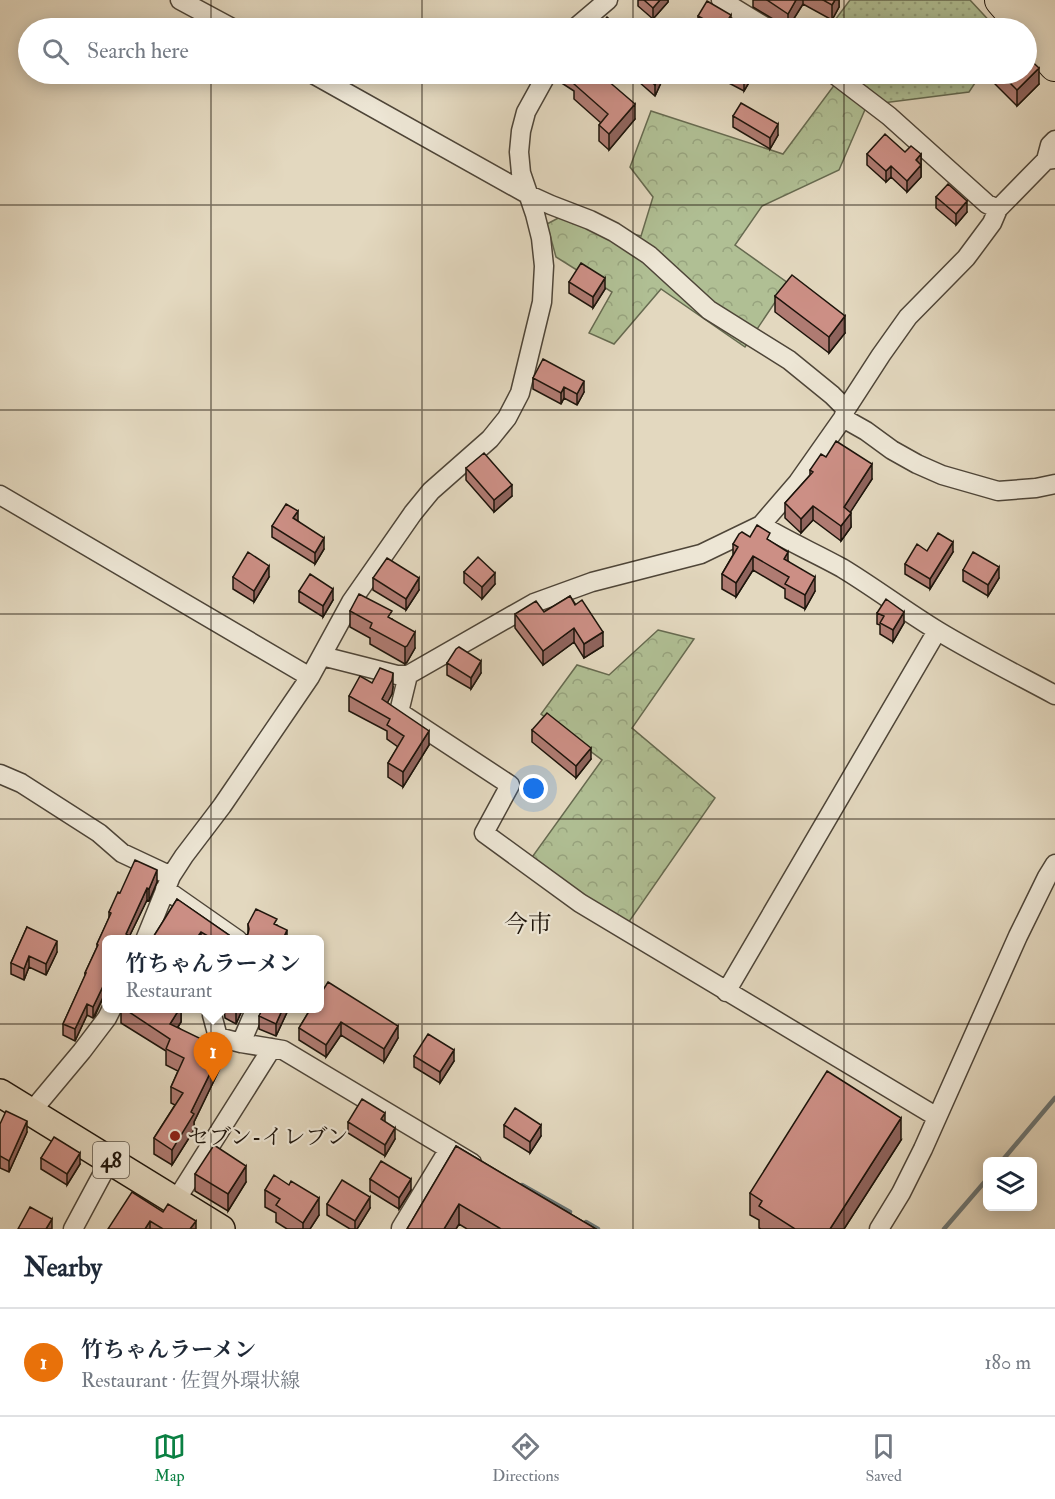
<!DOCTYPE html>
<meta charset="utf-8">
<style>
body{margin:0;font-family:"IM FELL Double Pica","Noto Serif JP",serif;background:#f6f6f7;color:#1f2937}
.controls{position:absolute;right:18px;bottom:18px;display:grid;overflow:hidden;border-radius:9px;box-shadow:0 3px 15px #0003}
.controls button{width:54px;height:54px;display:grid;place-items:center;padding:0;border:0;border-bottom:2px solid #e0e1e3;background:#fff;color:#1f2937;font:30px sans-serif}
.you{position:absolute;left:534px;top:789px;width:21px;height:21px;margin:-15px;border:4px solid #fff;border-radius:50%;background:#1a73e8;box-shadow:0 0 0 9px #1a73e833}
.badge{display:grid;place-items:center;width:39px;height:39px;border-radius:50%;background:#0b8043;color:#fff;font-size:20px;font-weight:700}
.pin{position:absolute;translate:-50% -50px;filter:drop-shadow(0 2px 3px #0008)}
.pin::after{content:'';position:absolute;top:32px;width:21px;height:18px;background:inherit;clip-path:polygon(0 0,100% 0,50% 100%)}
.popup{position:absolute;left:102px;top:935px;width:222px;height:78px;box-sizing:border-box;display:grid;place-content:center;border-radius:9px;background:#fff;filter:drop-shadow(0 2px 4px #0005);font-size:20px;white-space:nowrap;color:#747a83}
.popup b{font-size:22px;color:#1f2937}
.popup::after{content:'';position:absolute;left:50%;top:100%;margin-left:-12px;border:12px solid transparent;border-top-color:#fff}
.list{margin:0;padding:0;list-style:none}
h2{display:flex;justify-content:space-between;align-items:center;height:78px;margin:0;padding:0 24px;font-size:26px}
h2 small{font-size:20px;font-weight:400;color:#747a83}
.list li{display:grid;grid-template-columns:39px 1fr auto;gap:18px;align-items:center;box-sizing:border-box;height:108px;padding:0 24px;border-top:2px solid #e0e1e3}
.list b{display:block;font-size:22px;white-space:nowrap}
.list p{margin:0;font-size:20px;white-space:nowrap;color:#747a83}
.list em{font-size:20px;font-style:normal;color:#747a83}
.icon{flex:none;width:33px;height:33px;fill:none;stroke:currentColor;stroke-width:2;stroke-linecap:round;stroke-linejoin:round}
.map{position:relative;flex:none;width:1055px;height:1229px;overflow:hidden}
.search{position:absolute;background:#fff;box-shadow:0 3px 15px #0003;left:18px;right:18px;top:18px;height:66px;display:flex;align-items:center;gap:15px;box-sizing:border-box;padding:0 21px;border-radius:33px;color:#747a83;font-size:22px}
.sheet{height:186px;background:#fff}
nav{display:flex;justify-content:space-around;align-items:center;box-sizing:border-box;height:84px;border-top:2px solid #e0e1e3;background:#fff;font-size:16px;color:#747a83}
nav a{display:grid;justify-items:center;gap:3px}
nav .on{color:#0b8043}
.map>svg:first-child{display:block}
.grass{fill:url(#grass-dots);stroke:#666a50;stroke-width:1.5}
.forest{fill:url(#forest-crowns);stroke:#666a50;stroke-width:1.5}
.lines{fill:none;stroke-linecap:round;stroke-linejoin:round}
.stream{stroke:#697576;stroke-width:4.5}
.minor-casing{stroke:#4e4538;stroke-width:21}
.primary-casing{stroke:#1d140b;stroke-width:30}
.motorway-casing{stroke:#1d140b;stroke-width:34}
.minor{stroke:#ede6d5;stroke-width:18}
.primary{stroke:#e3d8bf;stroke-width:27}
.motorway{stroke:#e3d8bf;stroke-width:32}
.wall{fill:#af7b72;stroke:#1d140b;stroke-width:1.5}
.shaded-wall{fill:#8f645d;stroke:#1d140b;stroke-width:1.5}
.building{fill:#cc8f85;stroke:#1d140b;stroke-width:1.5}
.grid{fill:none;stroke:#1d140b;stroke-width:1.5;stroke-opacity:0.55}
.poi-dot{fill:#8f2418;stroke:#ede6d5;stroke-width:2}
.labels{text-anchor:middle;stroke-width:4.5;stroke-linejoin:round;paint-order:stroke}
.shield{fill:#ede6d5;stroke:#5b5348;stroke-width:1.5}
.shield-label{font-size:21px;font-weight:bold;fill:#1d140b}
.poi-label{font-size:22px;fill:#1d140b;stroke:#ede6d5;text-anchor:start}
.neighbourhood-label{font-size:24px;fill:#1d140b;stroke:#ede6d5}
</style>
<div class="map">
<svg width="1055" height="1229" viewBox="0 0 1055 1229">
<defs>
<pattern id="grass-dots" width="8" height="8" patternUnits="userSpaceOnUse" patternTransform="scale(1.5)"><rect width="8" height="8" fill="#b0bf94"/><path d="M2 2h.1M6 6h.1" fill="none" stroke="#97a37e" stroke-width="1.8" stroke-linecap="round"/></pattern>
<pattern id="forest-crowns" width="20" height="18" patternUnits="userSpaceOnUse" patternTransform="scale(1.5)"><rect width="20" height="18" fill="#b0bf94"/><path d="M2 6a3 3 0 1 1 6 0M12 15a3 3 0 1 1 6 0" fill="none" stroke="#97a37e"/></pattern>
</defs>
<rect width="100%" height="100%" fill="#e3d8bf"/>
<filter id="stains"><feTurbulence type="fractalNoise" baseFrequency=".00333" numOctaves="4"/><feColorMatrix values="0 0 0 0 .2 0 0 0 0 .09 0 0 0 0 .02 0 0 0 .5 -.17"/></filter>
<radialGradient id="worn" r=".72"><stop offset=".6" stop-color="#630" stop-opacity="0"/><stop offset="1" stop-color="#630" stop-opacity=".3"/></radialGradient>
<path class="grass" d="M850 0H970L996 28H829Z
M831 74H981L969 92 867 105Z"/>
<path class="forest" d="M838 80 867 105 839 170 762 206 735 245 788 283 745 347 661 289 614 344 589 333 612 292 556 257 547 224 562 216 641 236 653 197 630 167 651 111 783 154Z
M658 630 694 639 632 728 715 798 626 926 530 860 602 760 541 714 577 665 609 675Z"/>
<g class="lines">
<path class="stream" d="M1001 1162 1055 1098
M522 1185 570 1212
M586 1222 598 1229
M944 1229 988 1178"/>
<g class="minor-casing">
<path id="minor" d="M180 0 232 28
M721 0 767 28
M575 28 608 0
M313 74 529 195 551 205 590 220 614 232 649 255 709 310 789 360 832 395 846 409
M834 74 889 116 987 204 998 209
M1046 160 1050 145 1055 140
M843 418 866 431 892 450 917 464 942 475 998 491 1036 488 1055 484
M0 495 310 677
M761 525C787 541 815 553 842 568 875 588 905 611 938 631 976 654 1016 674 1055 695
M322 656 397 675H408L534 603 592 582 701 554 761 525 798 482 843 418 846 409 881 355 908 317 966 258 992 223 998 209 1046 160 1055 159
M408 675 399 712 510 785 484 833 580 903 937 1117
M0 774 21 783 99 833 122 853 171 876
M165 889 238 940
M145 940 171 876 184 856 222 806 310 677 351 602 413 513 431 491 490 439 507 418 520 393 542 302 544 266 541 238 535 214 521 173 519 152 521 131 526 112 547 74
M726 992 937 631
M213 1008 212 1015 218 1037 241 1043 283 1050 472 1163
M241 1043 256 1008
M31 1112 82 1051 107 1018 112 1008
M176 1200 272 1048
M401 1228 449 1149
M73 1229 110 1160
M879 1229 901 1193 923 1149 1018 936 1047 877 1055 864"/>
</g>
<g class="primary-casing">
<path id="primary" d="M0 1093 221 1229"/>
</g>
<g class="motorway-casing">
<path id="motorway" d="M1001 0 1025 28
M1034 0 1055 25
M1026 31 1055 65"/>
</g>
<use href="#minor" class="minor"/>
<use href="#primary" class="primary"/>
<use href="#motorway" class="motorway"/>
</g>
<path class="wall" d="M638 0H668V2L653 19 638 6Z
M753 0H839V7L832 20 803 4 788 28 753 7Z
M698 16 731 26 730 28H700L698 27Z
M557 74H600L635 119 609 150 599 141V125L601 123 574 99V91L557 80Z
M639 74H665L655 96 639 82Z
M723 74H754L744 91 723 80Z
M991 74H1026L1039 84 1017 106 991 80Z
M733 116 778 135 770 149 733 127Z
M905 152 921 154V177L907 192 891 177 886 182 867 165V154Z
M936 197 967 212 956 225 936 208Z
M569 282 605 289 593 308 569 293Z
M775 296 845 333 829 353 775 312Z
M533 378 584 392 577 405 564 398 561 404 533 389Z
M826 457 872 479 850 512 851 527 841 541 813 520 801 533 785 518V503L810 475V470Z
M466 468 512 496 494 512 466 480Z
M298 521 324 549 315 564 272 537V526Z
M750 537 770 541 815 591 805 609 785 598V589L753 570 736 597 722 589V574L733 555V544Z
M927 551 953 552 930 589 905 574V564Z
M963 570 999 578 988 596 963 581Z
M464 572 495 584 482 599 464 583Z
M233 577H269L254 602 233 589Z
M373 578 419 590 406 610 373 590Z
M299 591 333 600 323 617 299 602Z
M570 596 603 646 584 658 574 642 543 665 515 628V614L544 612Z
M350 611 392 619 415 648 407 662 405 664 370 644V638L350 627Z
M877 613 904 623 893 642 880 634V625L877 624Z
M447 663 481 673 471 689 447 675Z
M393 687 392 694 387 702 429 745 403 787 388 777V763L398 747 387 739V731L349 711V696Z
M532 730 591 759 576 778 532 742Z
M157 882 149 901 147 900 128 939H106V991L95 1016 93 1018 87 1015 75 1041 63 1035V1024L85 976V973L97 947V944L109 918V912L120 893Z
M177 899 232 937 236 939 242 938 248 934V924L277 925 287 939H152Z
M27 927 57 952 46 975 29 967 24 980 11 974V963Z
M121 1008H181V1022L178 1027 222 1064 194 1122V1130L172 1165 154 1154V1138L175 1105 171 1103V1087L178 1071 166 1065V1051L121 1023Z
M224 1008H243L236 1024 225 1018Z
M289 1008 276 1036 259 1029V1016Z
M298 1008H320L398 1038 384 1062 341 1035 326 1057 299 1040V1028L308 1013Z
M414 1056 454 1061 440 1083 414 1067Z
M348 1122 395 1139 385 1156 348 1133Z
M0 1124 27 1132 9 1172 0 1168Z
M504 1125 541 1136 530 1153 504 1137Z
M901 1140 844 1229H761L759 1228V1220L750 1215V1193Z
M456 1146 596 1229H467L459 1224 456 1229H407Z
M41 1158 80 1164 67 1185 41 1169Z
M195 1174 246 1182 228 1211 195 1191Z
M370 1179 411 1190 399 1209 370 1191Z
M289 1185 319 1215 310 1229H287L276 1222V1213L265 1207V1190Z
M327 1204 370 1208 357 1229H350L327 1215Z
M163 1212 196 1229H108Z"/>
<path class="shaded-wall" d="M660 0H668V2L653 19V8Z
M796 0H803V4L788 28V14Z
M835 0H839V7L832 20V5Z
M731 15V26L730 28H723Z
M1039 68V84L1017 106V90Z
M660 74H665L655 96V85Z
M748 74H754L744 91V80Z
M635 104V119L609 150V134Z
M778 124V135L770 149V138Z
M921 154V166L916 160Z
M921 165V177L907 192V181Z
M891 166V177L886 182V171Z
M967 201V212L956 225V214Z
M605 278V289L593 308V297Z
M845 316V333L829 353V337Z
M584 381V392L577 405V394Z
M564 387V398L561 404V393Z
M872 464V479L844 522V507Z
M512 485V496L494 512V500Z
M813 506V520L801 533V519Z
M298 511V522L293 518Z
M851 513V527L841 541V526Z
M324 538V549L315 564V553Z
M953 542V552L930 589V579Z
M788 552V566L784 559Z
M753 556V570L736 597V583Z
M269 566V577L254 602V591Z
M999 567V578L988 596V585Z
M495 573V584L482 599V587Z
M815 577V591L805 609V595Z
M419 578V590L406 610V599Z
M333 589V600L323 617V606Z
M904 612V623L893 642V630Z
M574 628V642L543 665V651Z
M415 632V648L407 662 405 664V647Z
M603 632V646L584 658V644Z
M481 661V673L471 689V678Z
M393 673V687L392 694 382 713V699Z
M429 731V745L403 787V772Z
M591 748V759L576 778V766Z
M157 870V882L149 901V889Z
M147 888V900L128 939H126V934Z
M287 930V939H283Z
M201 932V939H196Z
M57 941V952L46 975V964Z
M29 956V967L24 980V969Z
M106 980V991L93 1018V1007Z
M87 1004V1015L75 1041V1029Z
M180 1008H181V1022L170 1039V1024Z
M238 1008H243L236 1024V1012Z
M283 1008H289L276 1036V1024Z
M341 1022V1035L326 1057V1045Z
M398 1026V1038L384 1062V1049Z
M222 1049V1064L194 1122V1130L172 1165V1150L191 1112Z
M454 1050V1061L440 1083V1072Z
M385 1113V1124L381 1119Z
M901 1118V1140L844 1229H830Z
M27 1121V1132L9 1172V1161Z
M541 1125V1136L530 1153V1142Z
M395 1128V1139L385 1156V1145Z
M80 1153V1164L67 1185V1174Z
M246 1166V1182L228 1211V1194Z
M411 1179V1190L399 1209V1198Z
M370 1197V1208L357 1229H355V1221Z
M319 1198V1215L310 1229H303V1223Z
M459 1204V1224L456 1229H444Z
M52 1219V1229H46Z
M150 1221V1229H145Z
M196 1221V1229H190Z"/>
<path class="building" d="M644 0H660L653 8Z
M767 0H796L788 14Z
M823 0H835L832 5Z
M707 1 731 15 723 28H720L698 16Z
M607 17 620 28H598Z
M527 20 540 28H521Z
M1026 56 1039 68 1017 90 1001 74H1026Z
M570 74H600L635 104 609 134 599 125 608 114 574 84 578 79Z
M642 74H660L655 85Z
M732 74H748L744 80Z
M741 103 778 124 770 138 733 116Z
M885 134 905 152 911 146 921 154 916 160 921 165 907 181 891 166 886 171 867 154Z
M948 184 967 201 956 214 936 197Z
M581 263 605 278 593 297 569 282Z
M792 275 845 316 829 337 775 296Z
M543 359 584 381 577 394 564 387 561 393 533 378Z
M836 441 872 464 844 507 851 513 841 526 813 506 801 519 785 503 813 472 810 470 821 454 826 457Z
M484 453 512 485 494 500 466 468Z
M286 504 298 511 293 518 324 538 315 553 272 526Z
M757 525 770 533 767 539 788 552 784 559 815 577 805 595 785 584 789 577 753 556 736 583 722 574 738 547 733 544 739 534 742 532 750 537Z
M938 533 953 542 930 579 905 564 917 544 927 551Z
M248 552 269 566 254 591 233 577Z
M973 552 999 567 988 585 963 570Z
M478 557 495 573 482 587 464 572Z
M387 558 419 578 406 599 373 578Z
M310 574 333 589 323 606 299 591Z
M359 594 392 611 388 617 415 632 407 646 405 647 370 628 372 623 350 611Z
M570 596 575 605 582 600 603 632 584 644 574 628 543 651 515 614 536 601 544 612Z
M886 599 904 612 893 630 880 623 884 616 877 613Z
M459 647 481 661 471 678 447 663 456 649Z
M380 668 393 673 392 680 382 699 429 731 403 772 388 763 404 736 387 725 390 719 349 696 360 676 372 683Z
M547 713 591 748 576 766 532 730Z
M135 860 157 870 149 889 147 888 126 934 128 935 126 939H106V980L93 1007 87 1004 75 1029 63 1024 86 973H85L98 945 97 944 111 913 109 912 118 892 120 893Z
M177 899 232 937 236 939 242 938 248 934 249 929 248 924 256 909 277 919 274 924 287 930 283 939H213L201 932 196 939H152Z
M27 927 57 941 46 964 29 956 24 969 11 963Z
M328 982 398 1026 384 1049 341 1022 326 1045 299 1028 311 1008H320V989L323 990Z
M123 1008H180L170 1024 222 1049 191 1112 194 1114 172 1150 154 1138 183 1093 171 1087 184 1058 166 1049 170 1039Z
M228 1008H238L236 1012Z
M263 1008H283L276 1024 259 1016Z
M428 1034 454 1050 440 1072 414 1056Z
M827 1071 901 1118 830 1229H795L759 1206 762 1201 750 1193Z
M362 1099 385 1113 381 1119 395 1128 385 1145 348 1122Z
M515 1108 541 1125 530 1142 504 1125Z
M6 1111 27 1121 9 1161 0 1156V1124Z
M54 1137 80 1153 67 1174 41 1158Z
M214 1145 246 1166 228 1194 195 1174Z
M456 1146 596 1229H501L459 1204 444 1229H407Z
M381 1161 411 1179 399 1198 370 1179Z
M274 1175 289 1185 291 1181 319 1198 303 1223 276 1205 280 1199 265 1190Z
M342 1180 370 1197 355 1221 327 1204Z
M132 1192 163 1212 168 1204 196 1221 190 1229H163L150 1221 145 1229H108Z
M30 1207 52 1219 46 1229H18Z"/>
<path class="grid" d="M211 0V28M422 0V28M633 0V28M844 0V28M211 74V1229M422 74V1229M633 74V1229M844 74V1229M0 205H1055M0 410H1055M0 614H1055M0 819H1055M0 1024H1055"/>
<circle class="poi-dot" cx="175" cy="1136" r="6"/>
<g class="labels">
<rect class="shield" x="93" y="1142" width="36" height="36" rx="4.5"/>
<g class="shield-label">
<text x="111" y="1167">48</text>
</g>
<g class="poi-label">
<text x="187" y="1144">セブン-イレブン</text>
</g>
<g class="neighbourhood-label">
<text x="528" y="932">今市</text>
</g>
</g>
<rect width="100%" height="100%" filter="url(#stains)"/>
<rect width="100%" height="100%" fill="url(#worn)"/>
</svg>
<div class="controls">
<button><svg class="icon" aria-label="layers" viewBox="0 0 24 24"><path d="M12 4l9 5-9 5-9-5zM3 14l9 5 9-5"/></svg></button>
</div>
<div class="you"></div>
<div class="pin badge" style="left:213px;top:1082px;background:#e8710a">1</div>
<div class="popup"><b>竹ちゃんラーメン</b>Restaurant</div>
<div class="search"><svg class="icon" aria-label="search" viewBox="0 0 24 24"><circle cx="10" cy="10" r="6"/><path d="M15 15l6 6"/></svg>Search here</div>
</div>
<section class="sheet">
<h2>Nearby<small></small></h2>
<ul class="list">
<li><span class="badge" style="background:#e8710a">1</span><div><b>竹ちゃんラーメン</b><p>Restaurant · 佐賀外環状線</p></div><em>180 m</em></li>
</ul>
</section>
<nav>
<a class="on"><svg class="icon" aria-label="map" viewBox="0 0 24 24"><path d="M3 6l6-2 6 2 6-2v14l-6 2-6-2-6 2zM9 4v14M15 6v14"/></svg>Map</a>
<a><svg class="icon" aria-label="directions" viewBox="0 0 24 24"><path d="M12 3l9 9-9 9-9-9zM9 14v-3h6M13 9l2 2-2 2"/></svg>Directions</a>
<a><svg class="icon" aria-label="saved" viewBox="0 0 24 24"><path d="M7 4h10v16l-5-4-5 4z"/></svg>Saved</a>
</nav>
